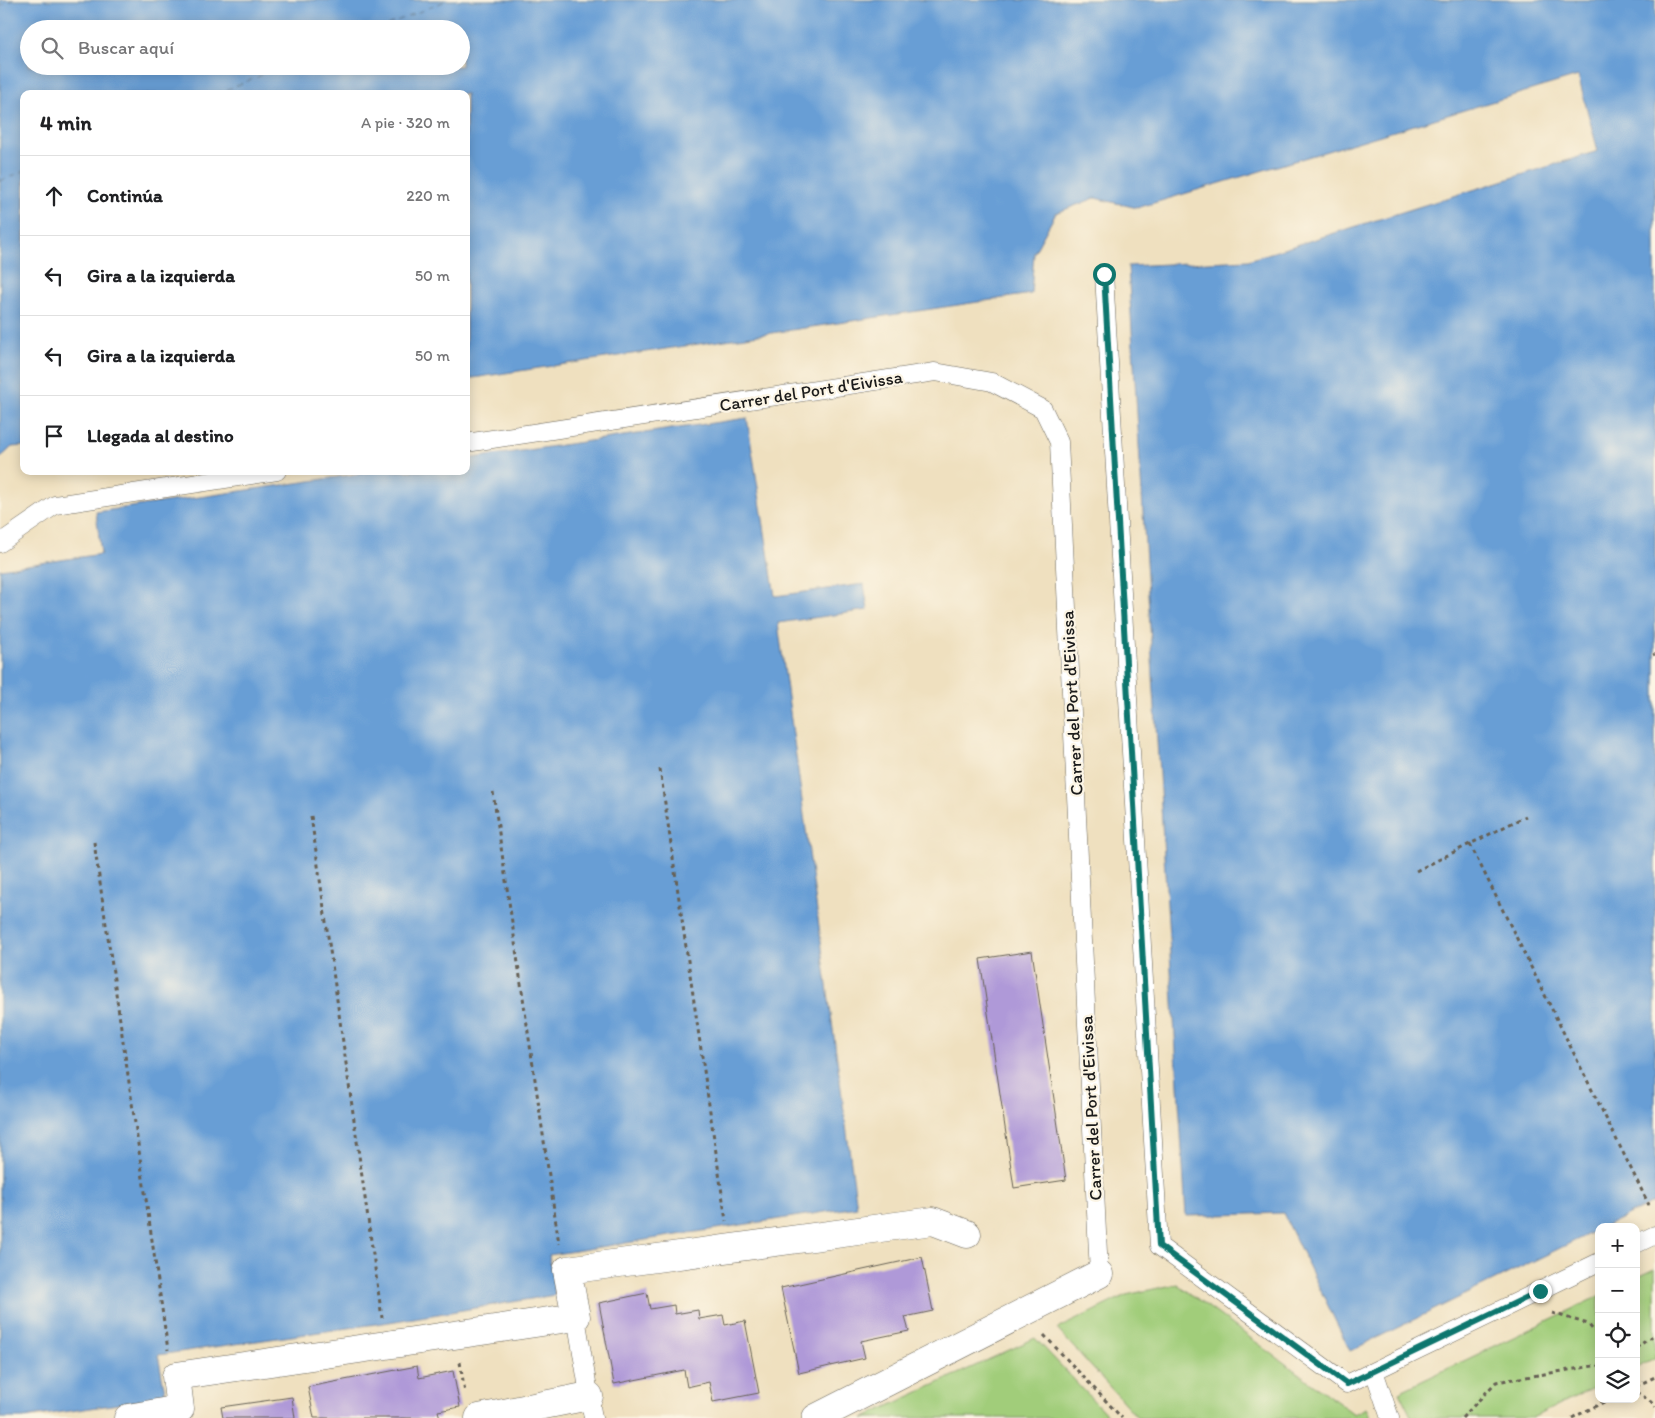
<!DOCTYPE html>
<html lang="es">
<meta charset="utf-8">
<style>
body{margin:0;font-family:Itim,sans-serif;background:#f6f6f6;color:#202124}
.controls{position:absolute;right:15px;bottom:15px;display:grid;overflow:hidden;border-radius:10px;box-shadow:0 2px 12px #0003}
.controls button{width:45px;height:45px;display:grid;place-items:center;padding:0;border:0;border-bottom:1px solid #e0e0e0;background:#fff;color:#202124;font:25px sans-serif}
.stop{position:absolute;width:15px;height:15px;margin:-11px;border:4px solid #0f766e;border-radius:50%;background:#fff}
.stop.end{background:#0f766e;border-color:#fff;box-shadow:0 1px 5px #0008}
.list{margin:0;padding:0;list-style:none}
h2{display:flex;justify-content:space-between;align-items:center;height:65px;margin:0;padding:0 20px;font-size:21px}
h2 small{font-size:16px;font-weight:400;color:#757577}
.list li{display:grid;grid-template-columns:32px 1fr auto;gap:15px;align-items:center;box-sizing:border-box;height:80px;padding:0 20px;border-top:1px solid #e0e0e0}
.list b{display:block;font-size:19px;white-space:nowrap}
.list em{font-size:16px;font-style:normal;color:#757577}
.icon{flex:none;width:28px;height:28px;fill:none;stroke:currentColor;stroke-width:2;stroke-linecap:round;stroke-linejoin:round}
.map{position:relative;flex:none;width:1655px;height:1418px;overflow:hidden}
.search{position:absolute;background:#fff;box-shadow:0 2px 12px #0003;left:20px;top:20px;width:450px;height:55px;display:flex;align-items:center;gap:12px;box-sizing:border-box;padding:0 18px;border-radius:28px;color:#757577;font-size:19px}
.panel{position:absolute;background:#fff;box-shadow:0 2px 12px #0003;left:20px;top:90px;width:450px;height:385px;border-radius:10px}
.map>svg:first-child{display:block}
.green{fill:#a1cd7a;stroke:#5e744b}
.water{fill:#689ed5;stroke:#425d78;fill-rule:evenodd}
.lines{fill:none;stroke-linecap:round;stroke-linejoin:round}
.ferry{stroke:#3e566f;stroke-width:1;stroke-dasharray:6 5;stroke-linecap:butt}
.building{fill:#af99d8}
.lane-casing{stroke:#666155;stroke-width:19}
.street-casing{stroke:#666155;stroke-width:29}
.path{stroke:#666155;stroke-width:3;stroke-dasharray:4 4;stroke-linecap:butt}
.lane{stroke:#fff;stroke-width:18}
.street{stroke:#fff;stroke-width:28}
.route{stroke:#0f766e;stroke-width:6}
.labels{text-anchor:middle;stroke-width:4.5;stroke-linejoin:round;paint-order:stroke}
.street-label{font-size:18px;fill:#1c1c1c;stroke:#fcf5e5}
</style>
<div class="map">
<svg width="1655" height="1418" viewBox="0 0 1655 1418">
<rect width="100%" height="100%" fill="#fcf5e5"/>
<filter id="ink" filterUnits="userSpaceOnUse"><feTurbulence type="fractalNoise" baseFrequency=".02" numOctaves="2"/><feDisplacementMap in="SourceGraphic" scale="10" xChannelSelector="R" yChannelSelector="G"/><feConvolveMatrix kernelMatrix="1 2 1 2 8 2 1 2 1" color-interpolation-filters="sRGB"/></filter>
<filter id="wash" filterUnits="userSpaceOnUse"><feTurbulence type="fractalNoise" baseFrequency=".0096" numOctaves="4" result="noise"/><feDisplacementMap in="SourceGraphic" scale="20" xChannelSelector="R" yChannelSelector="G"/><feGaussianBlur stdDeviation="1.12" result="paint"/><feColorMatrix in="noise" values="0 0 0 0 0 0 0 0 0 0 0 0 0 0 0 0 0 1.4 0 .05"/><feComposite in="paint" operator="in"/></filter>
<g filter="url(#wash)">
<rect width="100%" height="100%" fill="#efe0bf"/>
<path class="green" d="M1655 1268V1358L1636 1367V1277Z
M1177 1284 1354 1414 1366 1408 1371 1418H1138L1057 1329 1126 1295Z
M1599 1296V1385L1532 1418H1412L1399 1392Z
M1035 1338 1110 1418H863Z"/>
<path class="water" d="M0 0H1655V1202L1604 1227H1599V1229L1350 1351 1283 1213 1186 1216 1128 266 1248 260 1598 151 1578 76 1137 208 1095 198 1056 213 1034 253 1031 294 466 379V94H24V446L12 447 0 458ZM29 29H461V66H29Z
M747 418 775 596 864 584 868 610 778 623 857 1207 549 1255 555 1295 383 1323 158 1355 166 1397 23 1418H0V569L101 554 96 512 379 471H466V459Z"/>
<g class="lines">
<path class="ferry" d="M0 6 13 0
M377 29 448 0
M216 94 284 66
M0 181 24 171"/>
</g>
<g id="blocks">
<path class="building" d="M1032 951 1066 1180 1014 1188 980 959Z
M922 1257 933 1311 905 1317 909 1331 861 1341 865 1358 799 1373 781 1288Z
M647 1293 650 1309 674 1305 675 1314 698 1310 699 1319 723 1315 725 1325 745 1321 759 1393 713 1402 709 1382 687 1387 684 1370 614 1384 599 1303Z
M417 1366 419 1378 453 1371 460 1407 438 1411 440 1418H314L308 1387Z
M292 1397 295 1418H223L221 1407Z"/>
</g>
</g>
<g filter="url(#ink)">
<use href="#blocks" fill-opacity="0" stroke="#666155" stroke-width="1"/>
<g class="lines">
<g class="lane-casing">
<path id="lane" d="M1104 274 1159 1246 1347 1384 1599 1262
M466 443 935 372 992 382 1043 409 1059 442 1099 1274
M0 543 55 505 277 471
M1636 1244 1655 1235
M576 1317 593 1418
M1374 1371 1390 1418"/>
</g>
<g class="street-casing">
<path id="street" d="M128 1418 180 1409 176 1376 576 1317 567 1270 933 1221 967 1234
M479 1418 589 1396
M816 1418 1099 1274"/>
</g>
<path class="path" d="M1653 655 1655 654
M660 769 726 1221
M493 792 559 1244
M311 816 382 1318
M94 842 168 1350
M1470 844 1649 1205
M1416 871 1526 816
M1552 1313 1588 1324 1599 1337
M1044 1335 1122 1418
M1636 1348 1655 1334
M460 1362 465 1393
M1636 1386 1655 1377
M1636 1392 1651 1402 1655 1408
M1462 1418 1496 1382 1599 1365
M1572 1418 1610 1399"/>
<use href="#lane" class="lane"/>
<use href="#street" class="street"/>
</g>
</g>
<g class="lines" filter="url(#ink)">
<path class="route" d="M1104 274 1159 1246 1347 1384 1540 1291"/>
</g>
<g class="labels">
<g class="street-label">
<text transform="translate(811 391) rotate(-9)" y="6">Carrer del Port d'Eivissa</text>
<text transform="translate(1072 703) rotate(-93)" y="6">Carrer del Port d'Eivissa</text>
<text transform="translate(1091 1108) rotate(-93)" y="6">Carrer del Port d'Eivissa</text>
</g>
</g>
</svg>
<div class="controls">
<button>+</button>
<button>−</button>
<button><svg class="icon" aria-label="locate" viewBox="0 0 24 24"><circle cx="12" cy="12" r="6"/><path d="M12 2v4M12 18v4M2 12h4M18 12h4"/></svg></button>
<button><svg class="icon" aria-label="layers" viewBox="0 0 24 24"><path d="M12 4l9 5-9 5-9-5zM3 14l9 5 9-5"/></svg></button>
</div>
<div class="stop" style="left:1104px;top:274px"></div>
<div class="stop end" style="left:1540px;top:1291px"></div>
<div class="search"><svg class="icon" aria-label="search" viewBox="0 0 24 24"><circle cx="10" cy="10" r="6"/><path d="M15 15l6 6"/></svg>Buscar aquí</div>
<section class="panel">
<h2>4 min<small>A pie · 320 m</small></h2>
<ul class="list">
<li><svg class="icon" aria-label="ahead" viewBox="0 0 24 24"><path d="M12 20V5M6 11l6-6 6 6"/></svg><div><b>Continúa</b></div><em>220 m</em></li>
<li><svg class="icon" aria-label="left" viewBox="0 0 24 24"><path d="M17 20v-9H6M10 6l-5 5 5 5"/></svg><div><b>Gira a la izquierda</b></div><em>50 m</em></li>
<li><svg class="icon" aria-label="left" viewBox="0 0 24 24"><path d="M17 20v-9H6M10 6l-5 5 5 5"/></svg><div><b>Gira a la izquierda</b></div><em>50 m</em></li>
<li><svg class="icon" aria-label="arrive" viewBox="0 0 24 24"><path d="M6 21V4h12l-3 4 3 4H6"/></svg><div><b>Llegada al destino</b></div></li>
</ul>
</section>
</div>
